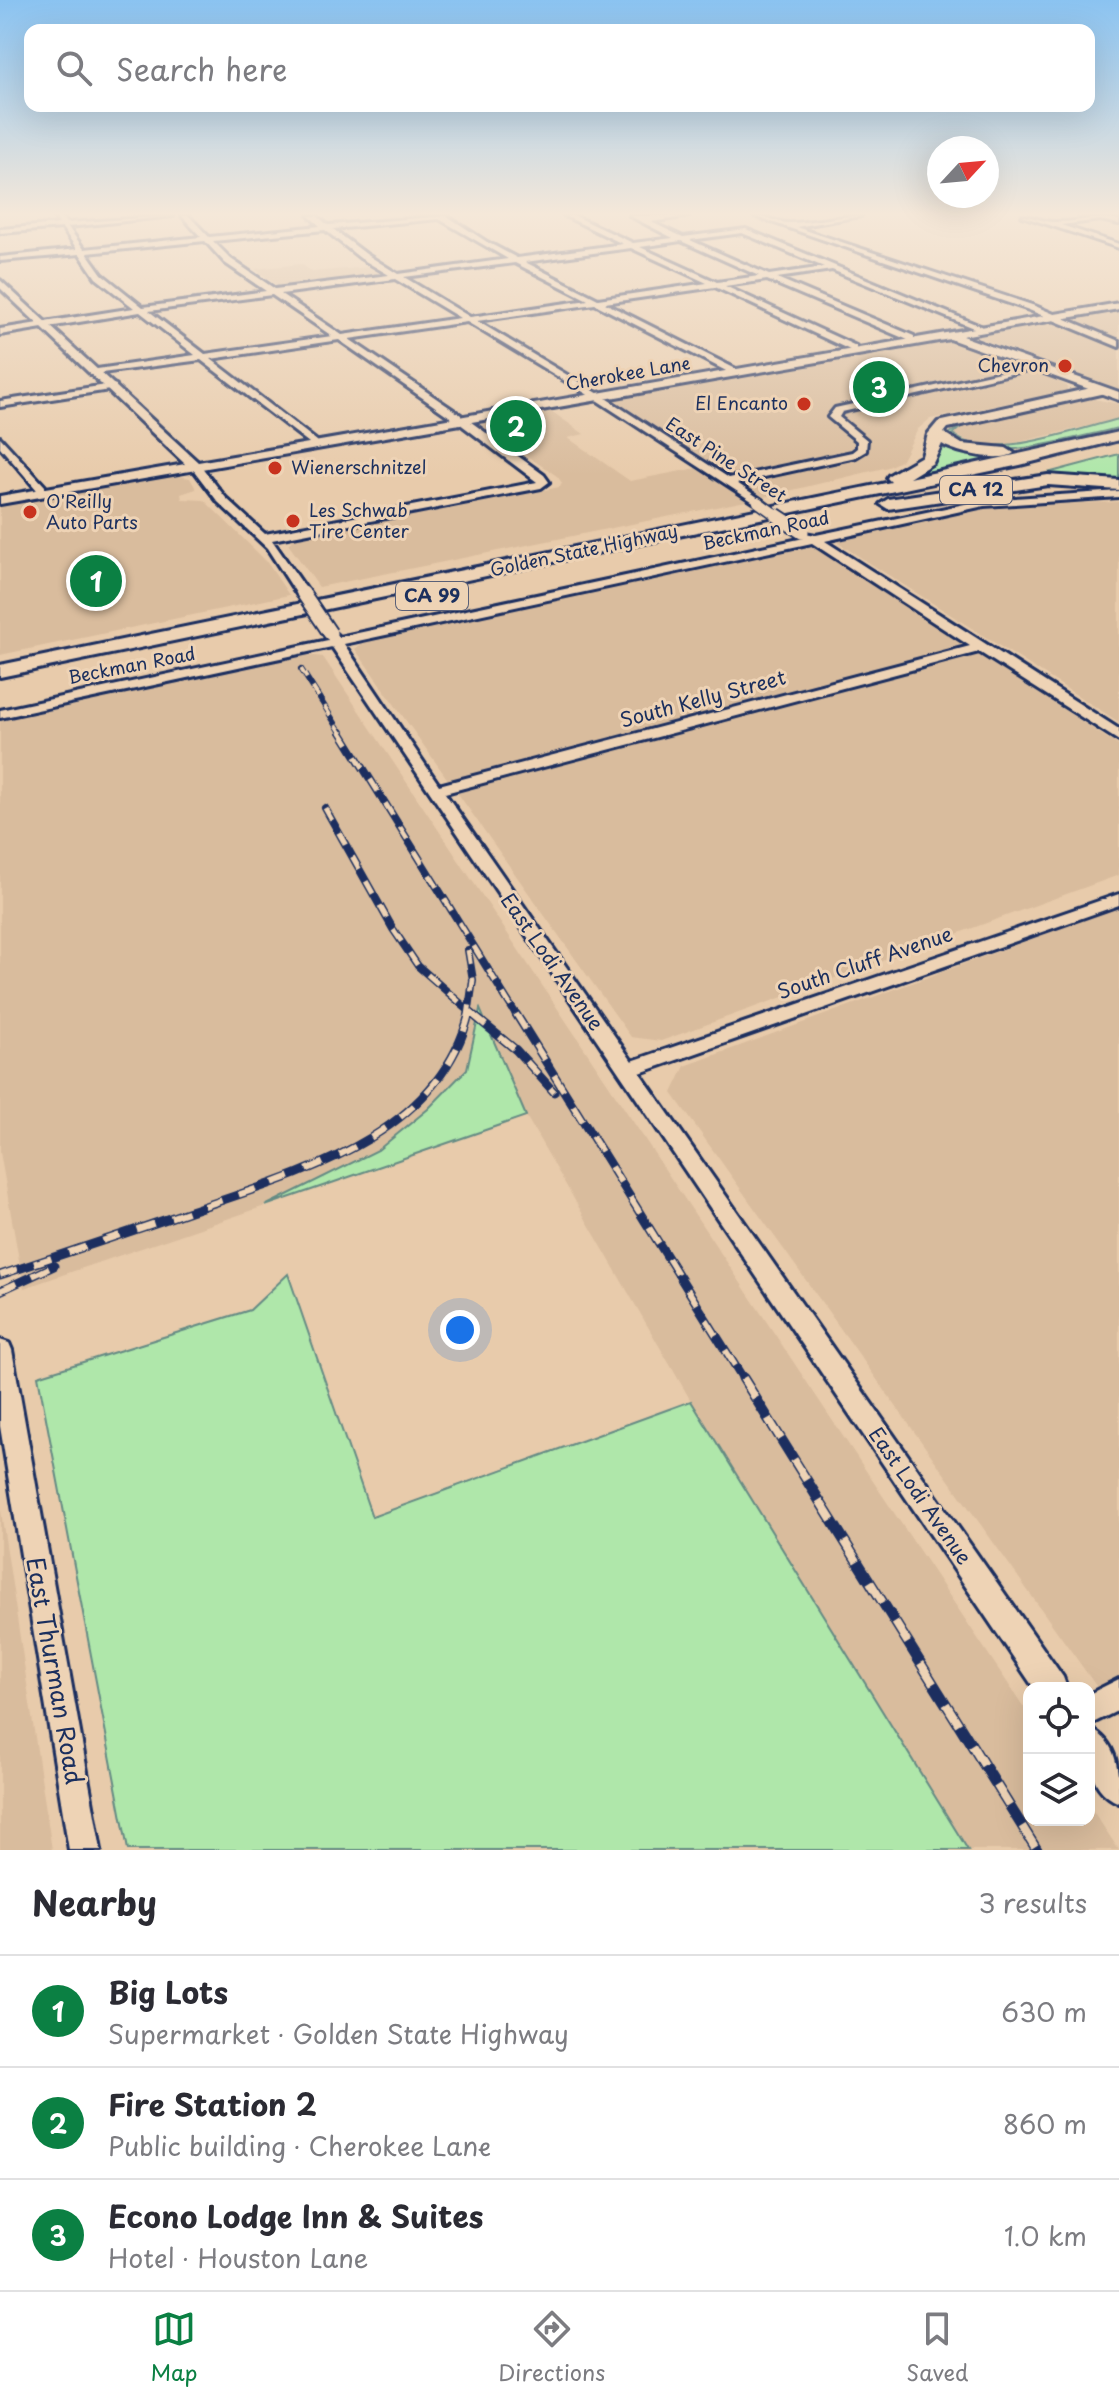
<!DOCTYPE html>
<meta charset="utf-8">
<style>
body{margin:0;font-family:"Playpen Sans",sans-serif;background:#f2f2f3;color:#2b2b33}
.controls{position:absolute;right:24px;bottom:24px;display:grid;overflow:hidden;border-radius:16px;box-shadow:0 8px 32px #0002}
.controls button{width:72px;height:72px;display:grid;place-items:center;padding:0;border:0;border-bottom:2px solid #e1e1e2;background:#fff;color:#2b2b33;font:40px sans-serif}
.compass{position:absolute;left:927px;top:136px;width:72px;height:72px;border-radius:50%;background:#fff;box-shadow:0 8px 32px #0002;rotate:64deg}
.you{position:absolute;left:460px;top:1330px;width:28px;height:28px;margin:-20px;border:6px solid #fff;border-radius:50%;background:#1a73e8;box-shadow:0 0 0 12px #1a73e833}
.badge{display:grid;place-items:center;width:52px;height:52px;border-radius:50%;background:#0b8043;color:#fff;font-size:26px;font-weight:700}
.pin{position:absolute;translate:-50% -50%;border:4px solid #fff;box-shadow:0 2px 8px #0006}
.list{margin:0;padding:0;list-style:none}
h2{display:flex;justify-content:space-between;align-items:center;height:104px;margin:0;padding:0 32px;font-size:34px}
h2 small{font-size:26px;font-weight:400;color:#7c7c81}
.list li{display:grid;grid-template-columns:52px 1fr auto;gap:24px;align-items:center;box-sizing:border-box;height:112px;padding:0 32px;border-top:2px solid #e1e1e2}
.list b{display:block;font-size:30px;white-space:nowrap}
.list p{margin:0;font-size:26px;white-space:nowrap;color:#7c7c81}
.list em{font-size:26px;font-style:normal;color:#7c7c81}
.icon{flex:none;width:44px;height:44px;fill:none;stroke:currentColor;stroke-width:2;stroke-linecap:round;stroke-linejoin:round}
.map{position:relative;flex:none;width:1119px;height:1850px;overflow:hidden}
.search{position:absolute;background:#fff;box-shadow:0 8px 32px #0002;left:24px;right:24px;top:24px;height:88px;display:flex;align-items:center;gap:20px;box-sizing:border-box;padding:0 28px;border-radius:16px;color:#7c7c81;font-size:30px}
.sheet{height:440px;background:#fff}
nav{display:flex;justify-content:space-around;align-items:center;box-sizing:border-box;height:112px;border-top:2px solid #e1e1e2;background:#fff;font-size:22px;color:#7c7c81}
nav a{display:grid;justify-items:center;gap:4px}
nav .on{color:#0b8043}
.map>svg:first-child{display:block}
.built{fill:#d9bc9d}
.green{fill:#afe7aa;stroke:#658b84;stroke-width:2}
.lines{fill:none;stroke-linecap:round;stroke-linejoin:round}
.minor-casing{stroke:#1b2f5e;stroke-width:6}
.major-casing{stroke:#1b2f5e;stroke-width:6}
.highway-casing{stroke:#1b2f5e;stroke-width:6}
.minor{fill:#eed3b5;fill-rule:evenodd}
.major{fill:#eed3b5;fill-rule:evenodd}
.highway{fill:#eed3b5;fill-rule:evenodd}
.rail-far3-casing{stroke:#1b2f5e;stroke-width:6}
.rail-far2-casing{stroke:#1b2f5e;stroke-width:8}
.rail-far1-casing{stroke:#1b2f5e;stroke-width:9}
.rail-casing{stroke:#1b2f5e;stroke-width:11}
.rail-far3{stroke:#eed3b5;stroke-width:4;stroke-dasharray:11;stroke-linecap:butt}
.rail-far2{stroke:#eed3b5;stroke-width:5;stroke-dasharray:14;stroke-linecap:butt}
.rail-far1{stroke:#eed3b5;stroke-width:6;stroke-dasharray:18;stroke-linecap:butt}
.rail{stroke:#eed3b5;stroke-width:8;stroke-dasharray:24;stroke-linecap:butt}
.minor-bridge-far1-casing{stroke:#1b2f5e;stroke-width:13;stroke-linecap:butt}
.minor-bridge-casing{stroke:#1b2f5e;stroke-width:17;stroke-linecap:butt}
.minor-bridge-far1{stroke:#eed3b5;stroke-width:10}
.minor-bridge{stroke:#eed3b5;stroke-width:13}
.wall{fill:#a88d6d;stroke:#1b2f5e;stroke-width:2}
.shaded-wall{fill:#887359;stroke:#1b2f5e;stroke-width:2}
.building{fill:#c3a47f;stroke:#1b2f5e;stroke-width:2}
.poi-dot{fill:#c8321e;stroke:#eed3b5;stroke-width:3}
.labels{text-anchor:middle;stroke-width:6;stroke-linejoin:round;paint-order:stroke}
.far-poi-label{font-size:18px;fill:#1b2f5e;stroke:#eed3b5;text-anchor:start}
.far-street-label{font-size:18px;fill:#1b2f5e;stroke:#eed3b5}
.shield{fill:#eed3b5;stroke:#5a6078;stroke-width:2}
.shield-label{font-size:18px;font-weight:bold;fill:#1b2f5e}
.street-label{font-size:20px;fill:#1b2f5e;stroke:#eed3b5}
.near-street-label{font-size:24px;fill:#1b2f5e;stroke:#eed3b5}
</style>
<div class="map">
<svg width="1119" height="1850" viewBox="0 0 1119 1850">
<rect width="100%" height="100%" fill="#e8cbab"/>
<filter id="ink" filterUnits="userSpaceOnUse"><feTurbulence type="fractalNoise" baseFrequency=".0125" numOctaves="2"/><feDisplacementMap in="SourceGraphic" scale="16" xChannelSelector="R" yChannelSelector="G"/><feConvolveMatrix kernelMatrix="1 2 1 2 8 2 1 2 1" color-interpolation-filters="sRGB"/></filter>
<g filter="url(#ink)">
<path class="built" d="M301 264 312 272 369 267 381 275 280 288 255 269Z
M1119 309V339L1072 318 1075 317Z
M1055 322 1119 348V389L973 336Z
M942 339 1011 363 1012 367 1027 372 1039 373 1067 386V391L930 419 918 429 902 460 888 467 764 497 613 400 615 397Z
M1084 397 1119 404V419L1001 446H978L953 434 955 429 963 425 1028 413 1027 410Z
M548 409 584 434 568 438 630 481 697 468 746 501 319 587 288 544 295 538 560 487 562 483 557 476 477 423Z
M172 475 190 478 196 489 181 494 182 499 204 500 266 561 289 595 0 655V504Z
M1119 502V722L838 543 842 537 1006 505Z
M800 546 817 548 1119 746V875L661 1041 631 1037 355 649 365 641Z
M306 655 323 657 1029 1715V1820H1089V1805L1119 1850H968L691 1401 526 1116 480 1011 467 1069 428 1109 378 1150 265 1206 24 1288 0 1152V721Z
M1119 907V1718L672 1093 685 1066Z
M0 1505 52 1850H0Z"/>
<path class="green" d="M1119 419V428C1072 437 987 468 947 435L963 425 953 434C984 464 1080 428 1119 419Z
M940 448 999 456 1032 453 910 475 928 466Z
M1119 454V482L1040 475Z
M480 1009 526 1116 265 1206 378 1150 428 1109 467 1069Z
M288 1274 372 1517 691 1401 968 1850H128L38 1376 250 1310Z"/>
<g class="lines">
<g class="minor-casing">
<path id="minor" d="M54 216H61L66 223 173 216 68 227 84 249 201 237 182 216H189L209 237 320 226 309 216H317L328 225 447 216 487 242 517 258 623 244 565 216H575L633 243 673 238 630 216H689L651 222 683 237 746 229 990 330 983 332 832 270 777 278 914 336V340H908L767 280 725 286 856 346V350H850L715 287 605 303 740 371V375H734L595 304 477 321 601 395 729 478 852 452 857 448V441L828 417 835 408 1036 364 1041 367 842 412 839 417 867 440 866 451 856 457 737 483 762 500 764 502 758 505 595 399 467 322 349 339 461 415V418L467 419 544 475 549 482 541 488 272 540 309 593 303 597 298 596 267 548 218 502 192 468 193 466H201L226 498 265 534 537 482 459 423V420L453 419 339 340 211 359 317 441 318 443 313 446 201 360 94 374V370L97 369 195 355 140 312 0 335V329L134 308 96 278 80 254 0 261V257L77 249 62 228 0 233V229L59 224ZM439 219 508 259 398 274 366 254 333 229ZM325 230 360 258 389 275 275 289 231 259 213 241ZM742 233 824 267 769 275 690 240ZM205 241 225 263 266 291 143 307 102 274 87 253ZM681 241 759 276 717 282 640 247ZM631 248 707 283 598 299 525 262ZM515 263 588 300 470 317 404 277ZM395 279 460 318 342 335 281 294ZM272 295 332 336 205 354 149 311Z
M754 216C766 216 780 224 791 223 814 222 837 216 861 216L796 227 1035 306 1119 341V347L1029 310Z
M1022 216C1033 216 1043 222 1054 222 1077 223 1096 215 1119 220V224L1100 220 1061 225 1119 244V248Z
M113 384 116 385V389L0 407V401Z
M0 437 45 486V490H37L0 447Z
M1119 491V497L984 506 825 541 1119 729V741L979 652 445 793 632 1061 1119 894V905L640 1073 1063 1677 1067 1688H1034L332 647 0 718V710L328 640 323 633 330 629 339 637 804 538 805 533 816 535 984 500ZM812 543 970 646 439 785 344 644Z
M0 1340 9 1343 12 1350 101 1850H69L0 1426Z
M1119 1679V1710L1089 1725V1694Z
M1089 1728C1119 1741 1119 1773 1119 1803 1086 1789 1089 1757 1089 1728Z"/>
</g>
<g class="major-casing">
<path id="major" d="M0 280 198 462 1119 303V309L962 336 1119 392V400L950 339 0 504V496L185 464 0 288Z"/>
</g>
<g class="highway-casing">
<path id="highway" d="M1100 386 1107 390 1105 393 948 428 944 433 962 444 1006 448 1014 453C1001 463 956 453 942 444L933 463 909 478 1119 432V440L1020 465 0 677V665L891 482 887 478 889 475 922 456 928 434 938 422Z
M1048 475 1119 480V490L1048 485 888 509 880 504 888 499Z"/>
</g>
<use href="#minor" class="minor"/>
<use href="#major" class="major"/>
<use href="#highway" class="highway"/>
<g class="rail-far3-casing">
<path id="rail-far3" d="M301 669 342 734"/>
</g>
<g class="rail-far2-casing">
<path id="rail-far2" d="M341 732 517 1016
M325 808 393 929 418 966 475 1016
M468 950 473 980 468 1016"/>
</g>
<g class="rail-far1-casing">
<path id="rail-far1" d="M472 1014 516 1050 554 1092
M516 1014 744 1380
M0 1275C63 1254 127 1233 190 1211 295 1175 438 1138 469 1014
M0 1291 54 1266"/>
</g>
<g class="rail-casing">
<path id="rail" d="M743 1378 1037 1850"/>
</g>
<use href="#rail-far3" class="rail-far3"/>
<use href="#rail-far2" class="rail-far2"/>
<use href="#rail-far1" class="rail-far1"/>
<use href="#rail" class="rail"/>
<g class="minor-bridge-far1-casing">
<path id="minor-bridge-far1" d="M758 502 779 517"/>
</g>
<g class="minor-bridge-casing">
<path id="minor-bridge" d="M776 515 802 532
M303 593 330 633"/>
</g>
<use href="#minor-bridge-far1" class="minor-bridge-far1"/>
<use href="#minor-bridge" class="minor-bridge"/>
</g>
<path class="wall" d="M492 409 539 413V426L506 432 492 422Z"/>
<path class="shaded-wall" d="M539 413V426L506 432V419Z"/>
<path class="building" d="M525 404 539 413 506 419 492 409Z"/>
</g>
<linearGradient id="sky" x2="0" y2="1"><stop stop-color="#8ac3f1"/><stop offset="0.45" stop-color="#f5e8d9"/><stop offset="1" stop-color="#f5e8d9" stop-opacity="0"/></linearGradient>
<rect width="1119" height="475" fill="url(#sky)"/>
<g class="poi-dot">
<circle cx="1065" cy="366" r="8"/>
<circle cx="804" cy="404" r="8"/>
<circle cx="275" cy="468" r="8"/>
<circle cx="30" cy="512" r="8"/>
<circle cx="293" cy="521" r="8"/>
</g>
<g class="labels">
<g class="far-poi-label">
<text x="1049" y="372" text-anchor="end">Chevron</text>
<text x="788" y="410" text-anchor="end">El Encanto</text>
<text x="291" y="474">Wienerschnitzel</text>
<text x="46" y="508">O'Reilly<tspan x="46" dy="21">Auto Parts</tspan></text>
<text x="309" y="517">Les Schwab<tspan x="309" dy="21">Tire Center</tspan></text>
</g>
<g class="far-street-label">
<text transform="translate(628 374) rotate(-10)" y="6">Cherokee Lane</text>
<text transform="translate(726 460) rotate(33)" y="6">East Pine Street</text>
<text transform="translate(766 531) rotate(-12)" y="6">Beckman Road</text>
<text transform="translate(584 551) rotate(-12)" y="6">Golden State Highway</text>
<text transform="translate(132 666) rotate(-11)" y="6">Beckman Road</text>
</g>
<g class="shield">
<rect x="940" y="476" width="72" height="28" rx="6"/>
<rect x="396" y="582" width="72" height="28" rx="6"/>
</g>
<g class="shield-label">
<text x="976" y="496">CA 12</text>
<text x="432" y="602">CA 99</text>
</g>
<g class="street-label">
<text transform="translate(703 699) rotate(-15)" y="7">South Kelly Street</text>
<text transform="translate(552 962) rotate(55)" y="7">East Lodi Avenue</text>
<text transform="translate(865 963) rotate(-19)" y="7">South Cluff Avenue</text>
<text transform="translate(920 1496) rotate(55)" y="7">East Lodi Avenue</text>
</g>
<g class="near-street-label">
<text transform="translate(54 1671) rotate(80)" y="8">East Thurman Road</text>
</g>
</g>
</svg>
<div class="controls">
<button><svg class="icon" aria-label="locate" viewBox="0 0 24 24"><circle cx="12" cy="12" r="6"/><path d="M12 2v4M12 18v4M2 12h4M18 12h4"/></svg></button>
<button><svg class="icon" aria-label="layers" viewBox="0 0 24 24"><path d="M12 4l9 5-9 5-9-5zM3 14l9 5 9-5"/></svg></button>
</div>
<svg class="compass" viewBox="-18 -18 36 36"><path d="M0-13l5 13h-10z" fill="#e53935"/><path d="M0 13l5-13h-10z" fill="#7c7c81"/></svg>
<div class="you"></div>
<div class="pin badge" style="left:96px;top:581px">1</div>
<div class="pin badge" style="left:516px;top:426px">2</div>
<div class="pin badge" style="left:879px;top:387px">3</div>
<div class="search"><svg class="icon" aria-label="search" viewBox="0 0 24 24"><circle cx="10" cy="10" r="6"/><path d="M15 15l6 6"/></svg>Search here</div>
</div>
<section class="sheet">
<h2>Nearby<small>3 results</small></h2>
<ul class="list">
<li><span class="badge">1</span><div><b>Big Lots</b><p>Supermarket · Golden State Highway</p></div><em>630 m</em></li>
<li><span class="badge">2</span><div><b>Fire Station 2</b><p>Public building · Cherokee Lane</p></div><em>860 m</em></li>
<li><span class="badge">3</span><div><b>Econo Lodge Inn &amp; Suites</b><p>Hotel · Houston Lane</p></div><em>1.0 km</em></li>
</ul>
</section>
<nav>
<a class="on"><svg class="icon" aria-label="map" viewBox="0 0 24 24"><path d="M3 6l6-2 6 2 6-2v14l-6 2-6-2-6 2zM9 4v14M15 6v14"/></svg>Map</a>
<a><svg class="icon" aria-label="directions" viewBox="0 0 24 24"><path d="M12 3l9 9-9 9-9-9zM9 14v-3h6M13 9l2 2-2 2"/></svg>Directions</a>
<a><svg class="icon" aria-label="saved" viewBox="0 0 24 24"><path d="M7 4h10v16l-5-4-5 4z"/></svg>Saved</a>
</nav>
